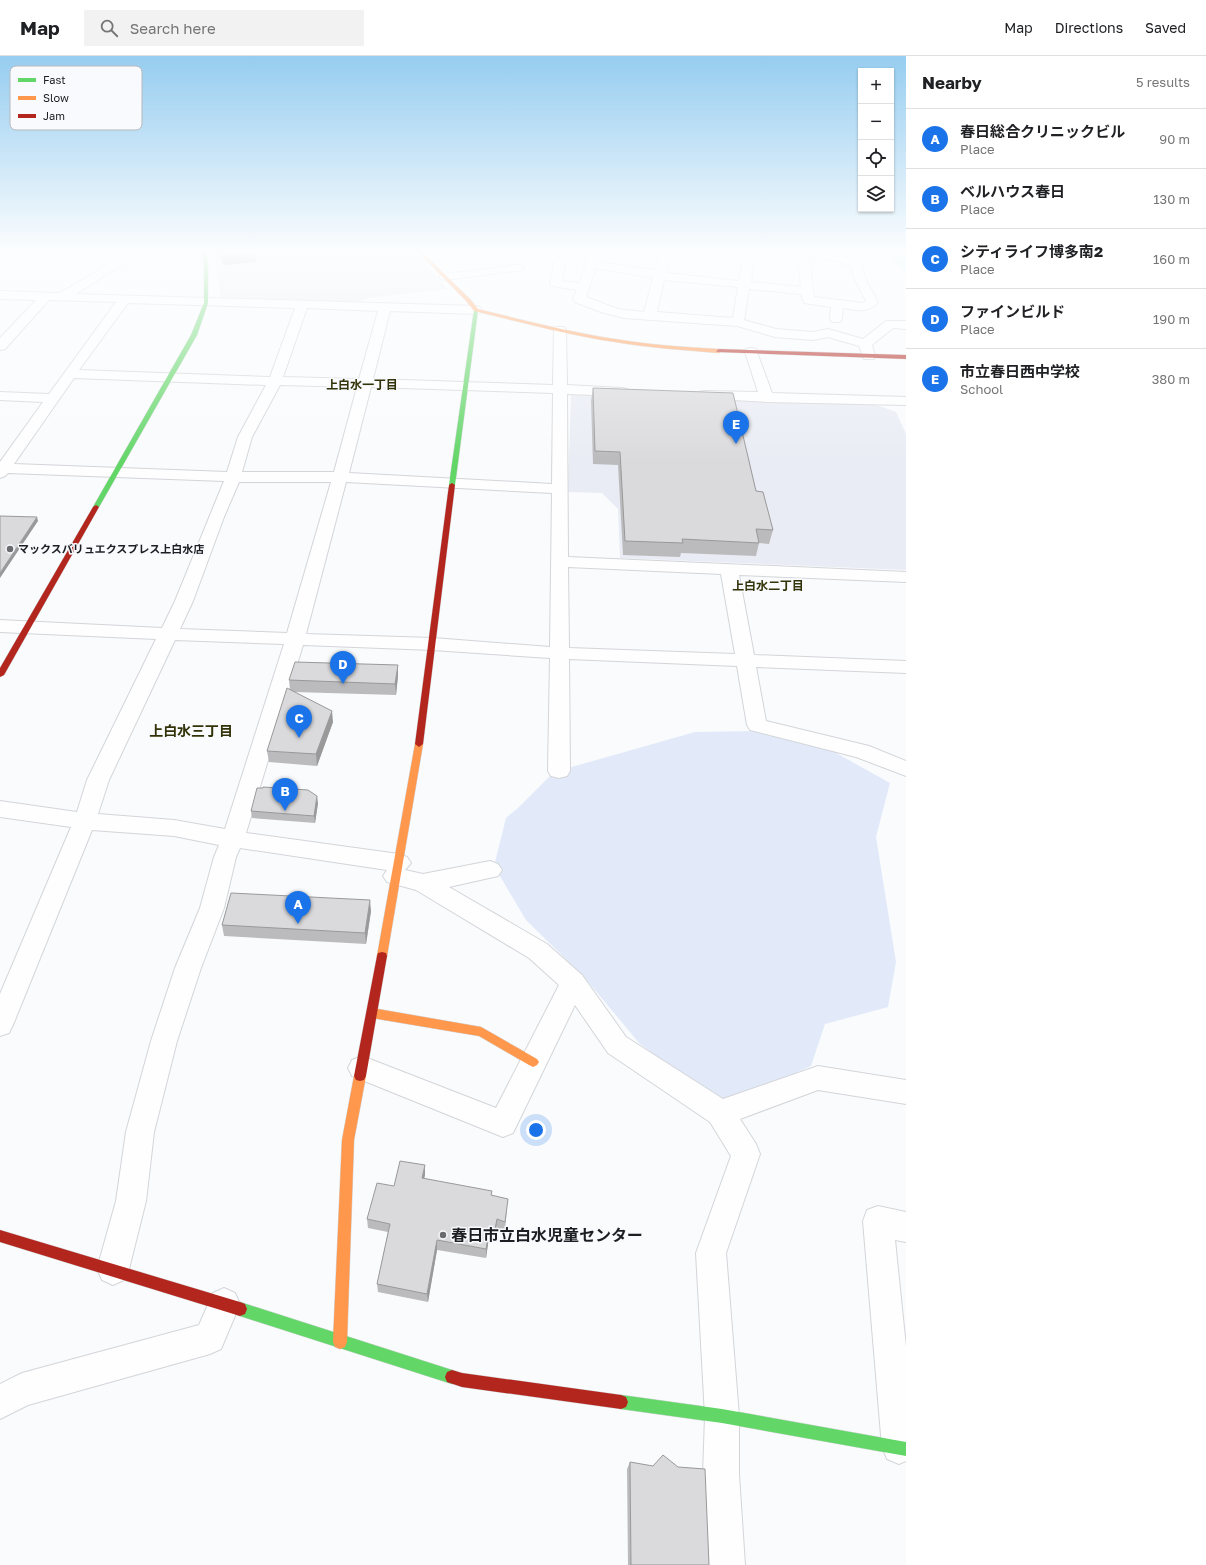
<!DOCTYPE html>
<meta charset="utf-8">
<style>
body{margin:0;font-family:"Golos Text","Noto Sans JP",sans-serif;background:#f2f2f2;color:#202124}
.controls{position:absolute;right:12px;top:12px;display:grid;overflow:hidden;border-radius:0px;box-shadow:0 1px 3px #0004}
.controls button{width:36px;height:36px;display:grid;place-items:center;padding:0;border:0;border-bottom:1px solid #e0e0e0;background:#fff;color:#202124;font:20px sans-serif}
.you{position:absolute;left:536px;top:1074px;width:14px;height:14px;margin:-10px;border:3px solid #fff;border-radius:50%;background:#1a73e8;box-shadow:0 0 0 6px #1a73e833}
.badge{display:grid;place-items:center;width:26px;height:26px;border-radius:50%;background:#1a73e8;color:#fff;font-size:13px;font-weight:700}
.pin{position:absolute;translate:-50% -33px;filter:drop-shadow(0 1px 2px #0008)}
.pin::after{content:'';position:absolute;top:21px;width:14px;height:12px;background:inherit;clip-path:polygon(0 0,100% 0,50% 100%)}
.list{margin:0;padding:0;list-style:none}
h2{display:flex;justify-content:space-between;align-items:center;height:52px;margin:0;padding:0 16px;font-size:17px}
h2 small{font-size:13px;font-weight:400;color:#757577}
.list li{display:grid;grid-template-columns:26px 1fr auto;gap:12px;align-items:center;box-sizing:border-box;height:60px;padding:0 16px;border-top:1px solid #e0e0e0}
.list b{display:block;font-size:15px;white-space:nowrap}
.list p{margin:0;font-size:13px;white-space:nowrap;color:#757577}
.list em{font-size:13px;font-style:normal;color:#757577}
.icon{flex:none;width:22px;height:22px;fill:none;stroke:currentColor;stroke-width:2;stroke-linecap:round;stroke-linejoin:round}
.map{position:relative;flex:none;width:906px;height:1509px;overflow:hidden}
header{display:flex;align-items:center;gap:24px;box-sizing:border-box;height:56px;padding:0 20px;background:#fff;border-bottom:1px solid #e0e0e0}
header strong{font-size:19px}
nav{display:flex;gap:22px;margin-inline-start:auto;font-size:14px}
.search{width:280px;height:36px;background:#f2f2f2;display:flex;align-items:center;gap:10px;box-sizing:border-box;padding:0 14px;border-radius:0px;color:#757577;font-size:15px}
main{display:flex}
aside{flex:1;background:#fff}
.map>svg:first-child{display:block}
.built{fill:#e9ecf4}
.green{fill:#e2eafa}
.water{fill:#bbf2fc}
.lines{fill:none;stroke-linecap:round;stroke-linejoin:round}
.street-casing{stroke:#d3d5d8;stroke-width:2}
.fast-casing{stroke:#d3d5d8;stroke-width:1}
.slow-casing{stroke:#d3d5d8;stroke-width:1}
.jam-casing{stroke:#d3d5d8;stroke-width:1}
.street{fill:#fefeff;fill-rule:evenodd}
.fast{fill:#63d668;fill-rule:evenodd}
.slow{fill:#ff974d;fill-rule:evenodd}
.jam{fill:#b3261e;fill-rule:evenodd}
.wall{fill:#bbbbbd}
.shaded-wall{fill:#99999a}
.building{fill:#dadadc;stroke:#99999a}
.poi-dot{fill:#6a6b6f;stroke:#f8fafe;stroke-width:1.5}
.labels{text-anchor:middle;stroke-width:3;stroke-linejoin:round;paint-order:stroke}
.far-poi-label{font-size:11px;font-weight:bold;fill:#1d1e22;stroke:#f8fafe;text-anchor:start}
.far-neighbourhood-label{font-size:12px;font-weight:bold;fill:#333309;stroke:#f8fafe}
.neighbourhood-label{font-size:14px;font-weight:bold;fill:#333309;stroke:#f8fafe}
.near-poi-label{font-size:16px;font-weight:bold;fill:#1d1e22;stroke:#f8fafe;text-anchor:start}
.key{fill:#f8fafe;stroke:#b6b8bc;stroke-width:1}
.key-label{font-size:11px;fill:#1d1e22}
</style>
<header>
<strong>Map</strong>
<div class="search"><svg class="icon" aria-label="search" viewBox="0 0 24 24"><circle cx="10" cy="10" r="6"/><path d="M15 15l6 6"/></svg>Search here</div>
<nav><a>Map</a><a>Directions</a><a>Saved</a></nav>
</header>
<main>
<div class="map">
<svg width="906" height="1509" viewBox="0 0 906 1509">
<rect width="100%" height="100%" fill="#f9fbfd"/>
<path class="built" d="M212 195H414L447 233 368 242 358 248 221 243 216 209Z
M571 338 874 348 896 356 906 378V514L620 502 618 453 602 437 568 436Z"/>
<path class="green" d="M755 675 820 688 890 727 876 781 896 906 888 951 825 968 811 1010 733 1045 713 1044 639 987 584 921 526 864 494 810 506 762 518 752 554 716 695 676Z"/>
<path class="water" d="M880 195H906V215Z"/>
<g class="lines">
<g class="street-casing">
<path id="street" d="M131 195H143L76 238 476 250 480 251 482 254 480 257 476 258 390 255 373 323 553 329 554 274 556 271H564L566 274 567 329 622 332 627 333 629 336 627 339 622 340 567 338 568 501 906 516V526L739 519 754 599 906 605V617L756 611 766 665 869 690 906 705V720L856 701 750 674 747 669 737 610 569 603 570 715 567 720 559 722 551 720 548 715 550 602 433 594 303 589 246 777 399 798 407 801 411 807 405 814 423 818 490 805 498 808 502 814 498 820 449 831 547 888 582 919 626 981 723 1043 818 1010 906 1024V1048L818 1034 740 1063 756 1088 760 1098 726 1197 739 1360V1419L745 1509H709L703 1419 705 1360 696 1197 731 1100 710 1066 608 997 575 949 513 1077 503 1081 352 1020 348 1012 352 1004 362 1000 496 1052 559 929 529 902 416 834 387 826 383 820 387 814 240 792 236 801 224 852 201 912 177 985 154 1076 146 1145 129 1213 124 1224 113 1229 102 1224 97 1213 116 1145 126 1076 151 985 175 912 200 852 214 801 219 789 174 780 92 774 13 969 9 977 0 980V938L71 771 0 761V745L77 756 87 724 156 583 0 576V564L162 572 175 545 224 425 8 417 5 420 0 422V406L43 346 0 344V336L49 338 116 246 49 244 5 293 0 294V282L36 244 0 243V235L60 237ZM128 247 295 252 270 321 79 314ZM307 252 378 255 359 323 283 321ZM74 322 266 329 238 381 227 416 14 408ZM280 329 357 331 334 416H242L252 381ZM371 331 553 337 552 428 349 417ZM239 426H331L287 577 180 573 193 545 224 461ZM346 426 552 437 550 591 433 582 306 578ZM568 511 721 518 735 598 569 592ZM175 584 284 588 225 773 174 764 98 758 109 724Z
M566 195H577L565 207 562 225 579 227 587 206 579 195H589L598 206 655 214 661 195H671L666 217 739 225 745 195H755L751 226 801 231 798 205 800 199 798 195 832 197 854 204 862 210 866 224 878 246C869 258 856 254 843 252L842 263 840 266H832L830 263 831 251 804 247 801 238 749 233 744 264 776 273 813 276 828 273 863 283 886 265H906V273L893 272 872 289 875 300 874 303H864L859 290 828 281 813 284 775 281 737 270 624 262 601 256 575 246 573 243 577 234 552 230 550 228 554 206ZM810 202 836 204 851 211 855 224 866 245 863 247 814 241 810 205ZM596 212 653 222 644 256 618 253 586 241ZM664 224 738 231 733 262 657 256Z
M518 209 522 210 524 212 522 214 445 224 441 223 439 221 441 219 445 218Z
M751 292 756 293 757 296 772 337 906 341V349L767 346 699 342 697 339 699 336 704 335 758 336 745 296 746 293Z
M878 1150 906 1156V1186L895 1184 906 1291V1405L899 1408 887 1403 882 1391 863 1165 867 1154Z
M224 1232 235 1237 240 1248 221 1293 210 1298 28 1349 0 1363V1328L22 1317 199 1269 213 1237Z"/>
</g>
<g class="fast-casing">
<path id="fast" d="M201 195H205L208 208V247L197 279 99 451 94 452 93 451 191 279 204 247V208Z
M476 253 478 254 455 429 452 431 449 429 474 254Z
M240 1246 452 1314 457 1316 459 1321 457 1326 452 1328 240 1260 235 1258 233 1253 235 1248Z
M621 1339 722 1353 906 1386V1400L722 1367 621 1353 616 1351 614 1346 616 1341Z"/>
</g>
<g class="slow-casing">
<path id="slow" d="M417 195H421L471 244 478 253C523 264 569 276 615 283 650 289 684 291 719 293L722 295 719 297C684 294 649 292 615 286 568 279 521 266 474 255L467 246Z
M419 685 423 688 387 900 386 903 382 904 378 903 377 900 415 688Z
M372 952 481 971 537 1003 539 1006 537 1009 533 1011 529 1009 479 980 372 962 368 960 367 957 368 954Z
M360 1015 364 1016 366 1020 354 1084 347 1286 345 1291 340 1293 335 1291 333 1286 342 1084 354 1020 356 1016Z"/>
</g>
<g class="jam-casing">
<path id="jam" d="M719 293 906 299V303L717 296 716 295Z
M452 427 455 429 423 688 419 691 415 688 449 429Z
M96 449 99 451 4 619 0 621V612L93 451Z
M382 896 386 897 387 900 366 1020 364 1024 360 1025 356 1024 354 1020 377 900 378 897Z
M0 1174 240 1246 245 1248 247 1253 245 1258 240 1260 0 1186Z
M452 1314 462 1317 621 1339 626 1341 628 1346 626 1351 621 1353 462 1331 447 1326 445 1321 447 1316Z"/>
</g>
<use href="#street" class="street"/>
<use href="#fast" class="fast"/>
<use href="#slow" class="slow"/>
<use href="#jam" class="jam"/>
</g>
<path class="wall" d="M218 195H254L255 197 256 206 223 209Z
M593 332 756 435 773 474 769 488 759 487 756 500 681 497 680 501 623 499 618 409 593 408 591 345Z
M398 609V620L396 639 294 636 333 666 317 710 269 706 267 695 290 634 289 624Z
M318 747 315 767 252 762 251 755Z
M371 855 366 888 224 880 222 869Z
M425 1119 424 1122 492 1139 507 1152 505 1175 496 1172 494 1182 489 1181 486 1202 437 1194 428 1246 378 1236 377 1228 388 1176 368 1172 367 1163 394 1130Z
M630 1406 709 1509H628L627 1413Z"/>
<path class="shaded-wall" d="M255 197 256 206 223 209 222 200Z
M37 461 38 465 0 522V517Z
M398 609V620L396 639 395 628Z
M332 655 333 666 317 710 316 698Z
M317 740 318 747 315 767 314 760Z
M370 844 371 855 366 888 365 877Z
M425 1109V1119L422 1131V1122Z
M497 1163 496 1172 494 1182 495 1173Z
M490 1172 489 1181 486 1202V1193Z
M437 1184V1194L428 1246 427 1238Z"/>
<path class="building" d="M220 195H254L255 197 222 200Z
M593 332 733 337 756 435 763 436 773 474 756 473 759 487 682 483 683 487 625 485 620 396 595 395Z
M0 460 37 461 0 517Z
M295 606 398 609 395 628 289 624Z
M287 632 332 655 316 698 267 695Z
M263 731 308 734 317 740 314 760 251 755 257 732H263Z
M231 837 370 844 365 877 222 869Z
M400 1105 425 1109 422 1122 492 1135 491 1139 508 1143 505 1166 497 1163 495 1173 490 1172 486 1193 437 1184 427 1238 377 1228 390 1168 367 1163 377 1127 394 1130Z
M663 1399 678 1411 705 1413 709 1509H631L630 1406 653 1410Z"/>
<linearGradient id="sky" x2="0" y2="1"><stop stop-color="#96cdf0"/><stop offset="0.48" stop-color="#fcfdfe"/><stop offset="1" stop-color="#fcfdfe" stop-opacity="0"/></linearGradient>
<rect width="906" height="406" fill="url(#sky)"/>
<g class="poi-dot">
<circle cx="10" cy="493" r="4"/>
<circle cx="443" cy="1179" r="4"/>
</g>
<g class="labels">
<g class="far-poi-label">
<text x="18" y="497">マックスバリュエクスプレス上白水店</text>
</g>
<g class="far-neighbourhood-label">
<text x="362" y="333">上白水一丁目</text>
<text x="768" y="534">上白水二丁目</text>
</g>
<g class="neighbourhood-label">
<text x="191" y="680">上白水三丁目</text>
</g>
<g class="near-poi-label">
<text x="451" y="1185">春日市立白水児童センター</text>
</g>
</g>
<rect x="10" y="10" width="132" height="64" rx="6" class="key"/>
<rect x="18" y="22" width="18" height="4" fill="#63d668"/>
<rect x="18" y="40" width="18" height="4" fill="#ff974d"/>
<rect x="18" y="58" width="18" height="4" fill="#b3261e"/>
<g class="key-label">
<text x="43" y="28">Fast</text>
<text x="43" y="46">Slow</text>
<text x="43" y="64">Jam</text>
</g>
</svg>
<div class="controls">
<button>+</button>
<button>−</button>
<button><svg class="icon" aria-label="locate" viewBox="0 0 24 24"><circle cx="12" cy="12" r="6"/><path d="M12 2v4M12 18v4M2 12h4M18 12h4"/></svg></button>
<button><svg class="icon" aria-label="layers" viewBox="0 0 24 24"><path d="M12 4l9 5-9 5-9-5zM3 14l9 5 9-5"/></svg></button>
</div>
<div class="you"></div>
<div class="pin badge" style="left:298px;top:868px">A</div>
<div class="pin badge" style="left:285px;top:755px">B</div>
<div class="pin badge" style="left:299px;top:682px">C</div>
<div class="pin badge" style="left:343px;top:628px">D</div>
<div class="pin badge" style="left:736px;top:388px">E</div>
</div>
<aside>
<h2>Nearby<small>5 results</small></h2>
<ul class="list">
<li><span class="badge">A</span><div><b>春日総合クリニックビル</b><p>Place</p></div><em>90 m</em></li>
<li><span class="badge">B</span><div><b>ベルハウス春日</b><p>Place</p></div><em>130 m</em></li>
<li><span class="badge">C</span><div><b>シティライフ博多南2</b><p>Place</p></div><em>160 m</em></li>
<li><span class="badge">D</span><div><b>ファインビルド</b><p>Place</p></div><em>190 m</em></li>
<li><span class="badge">E</span><div><b>市立春日西中学校</b><p>School</p></div><em>380 m</em></li>
</ul>
</aside>
</main>
